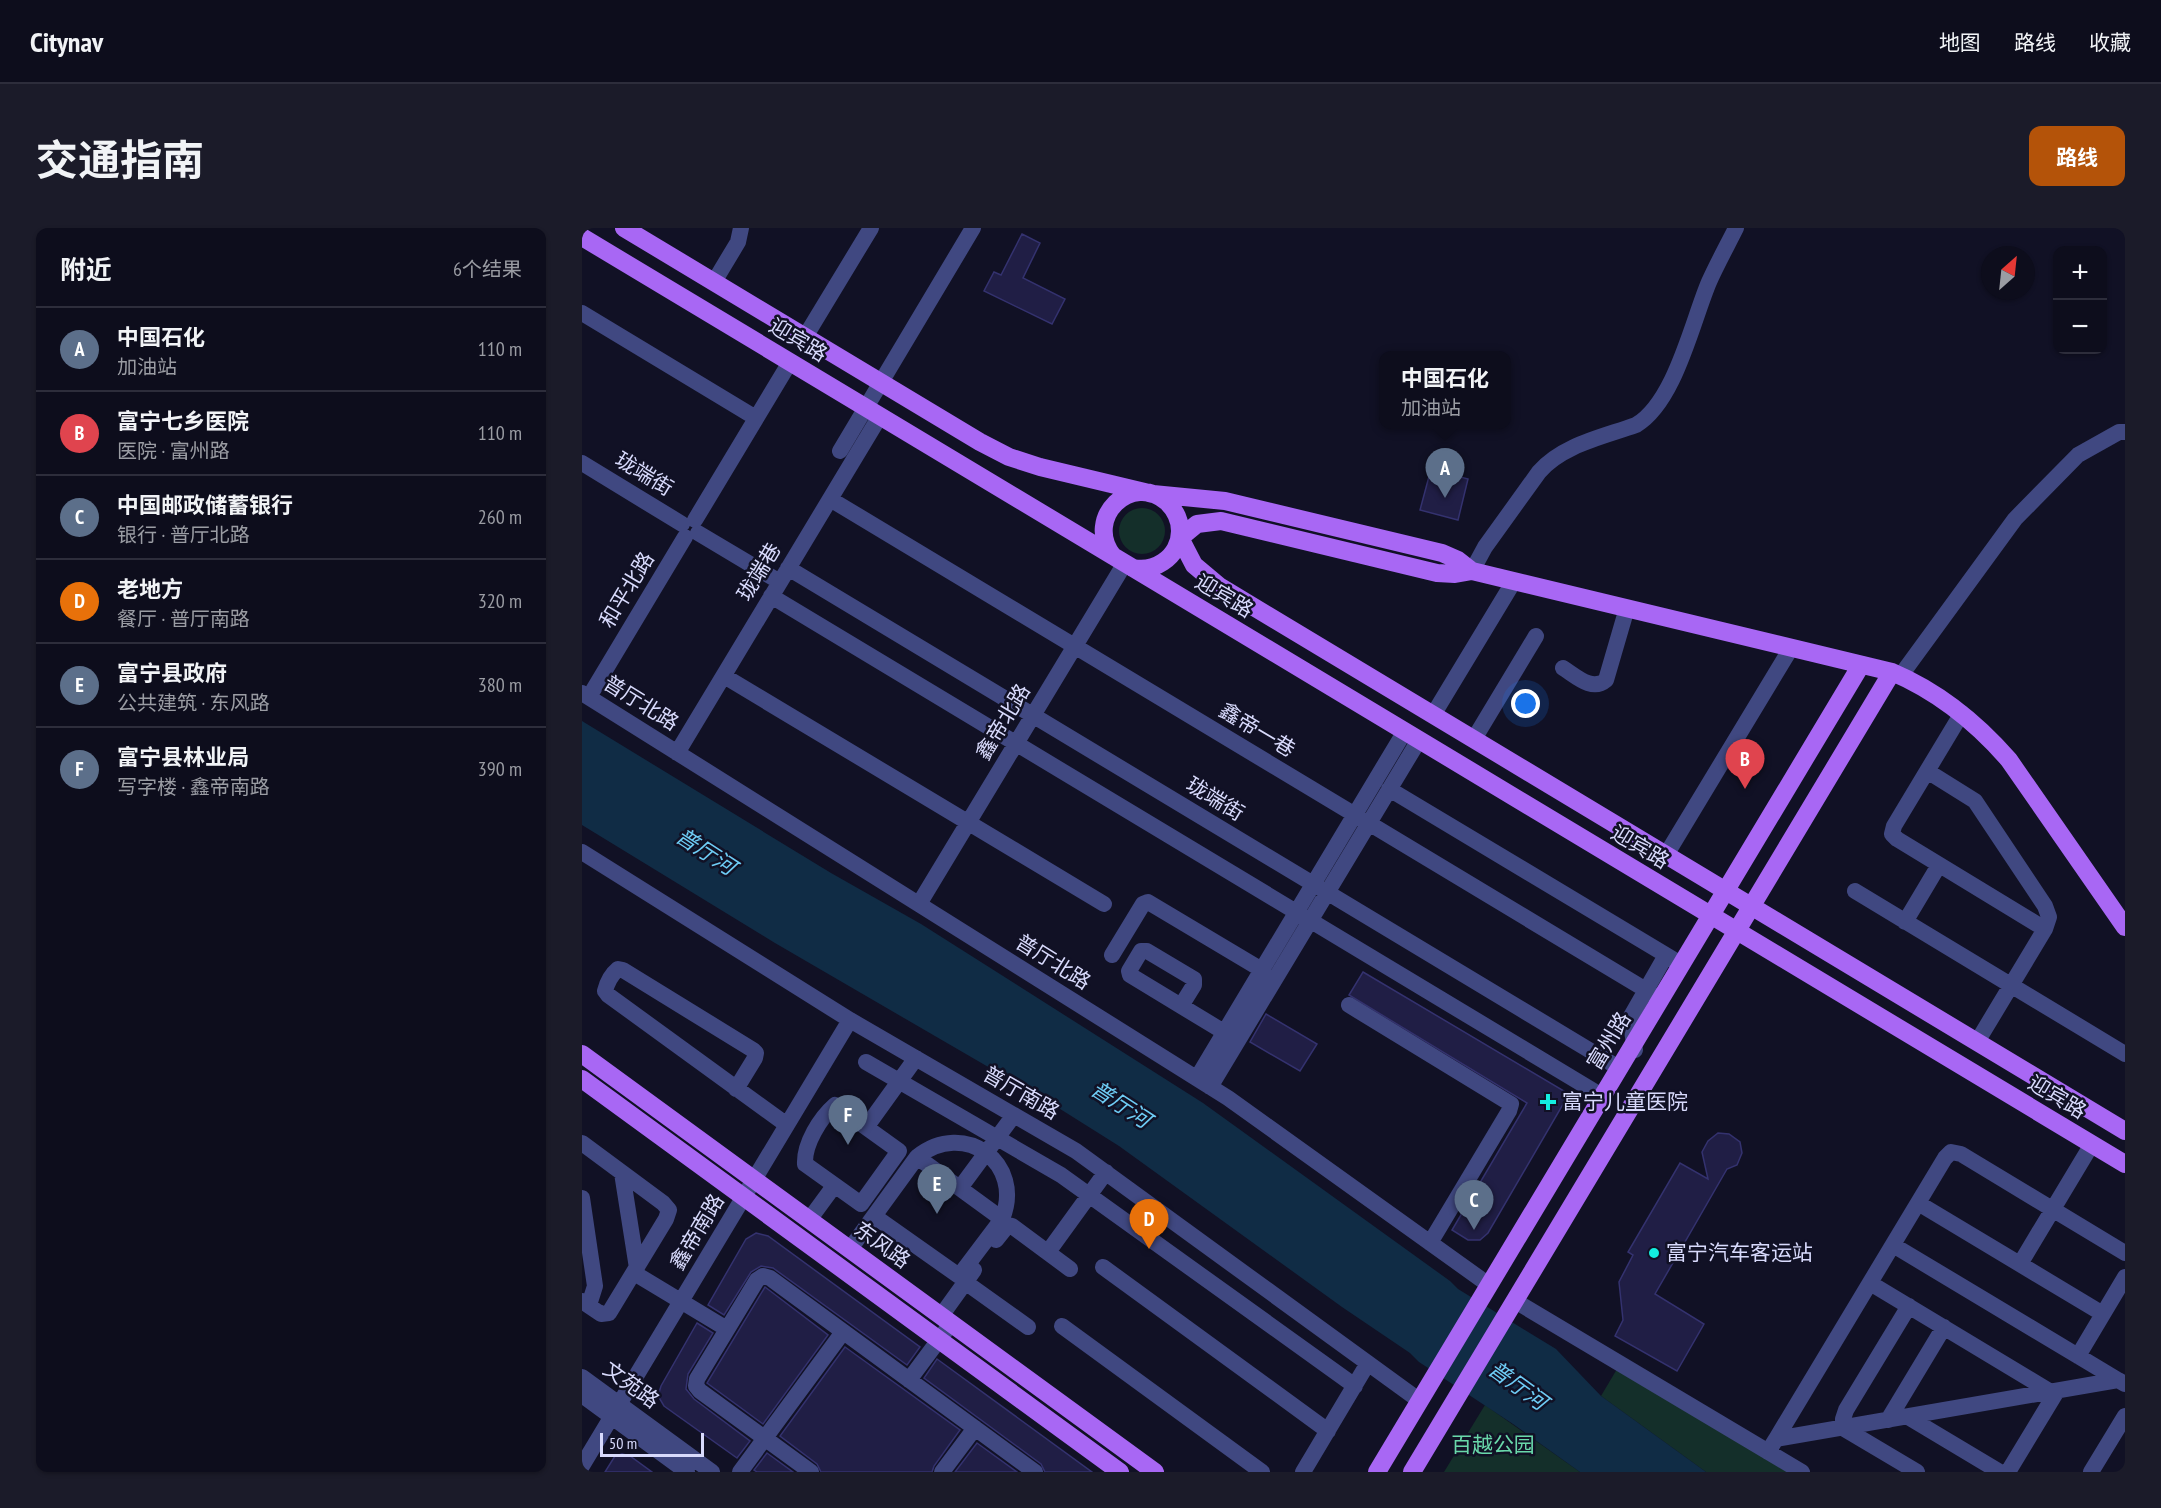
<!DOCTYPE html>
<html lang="zh">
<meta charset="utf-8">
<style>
body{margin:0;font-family:"PT Sans Narrow","Noto Sans SC",sans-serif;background:#1b1b29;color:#f1f3f6}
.controls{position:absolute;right:18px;top:18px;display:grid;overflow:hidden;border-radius:12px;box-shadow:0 2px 4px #0004}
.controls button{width:54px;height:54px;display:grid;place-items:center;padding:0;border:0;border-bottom:2px solid #2d2d3b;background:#0d0d1c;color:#f1f3f6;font:30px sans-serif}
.compass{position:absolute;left:1399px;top:18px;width:54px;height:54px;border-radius:50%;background:#0d0d1c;box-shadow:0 2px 4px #0004;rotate:27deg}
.scale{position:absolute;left:18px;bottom:15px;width:104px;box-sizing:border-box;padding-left:6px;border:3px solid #d8dafc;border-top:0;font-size:16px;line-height:21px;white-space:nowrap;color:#d8dafc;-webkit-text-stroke:4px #111125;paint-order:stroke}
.you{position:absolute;left:944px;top:476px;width:21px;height:21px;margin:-15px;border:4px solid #fff;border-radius:50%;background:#1a73e8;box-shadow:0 0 0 9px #1a73e833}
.badge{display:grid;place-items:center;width:39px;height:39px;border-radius:50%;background:#b45309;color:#fff;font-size:20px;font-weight:700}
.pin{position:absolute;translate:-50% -50px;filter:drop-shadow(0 2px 3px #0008)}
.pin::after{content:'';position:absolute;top:32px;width:21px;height:18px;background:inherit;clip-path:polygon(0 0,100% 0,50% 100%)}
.popup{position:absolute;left:797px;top:123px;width:132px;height:78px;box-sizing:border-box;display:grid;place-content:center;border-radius:12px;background:#0d0d1c;filter:drop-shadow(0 2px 4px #0005);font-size:20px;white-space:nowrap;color:#9a9ca3}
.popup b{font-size:22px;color:#f1f3f6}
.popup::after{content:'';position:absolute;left:50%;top:100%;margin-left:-12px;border:12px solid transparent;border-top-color:#0d0d1c}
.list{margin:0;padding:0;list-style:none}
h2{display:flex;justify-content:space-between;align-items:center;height:78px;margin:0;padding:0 24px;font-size:26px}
h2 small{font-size:20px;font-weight:400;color:#9a9ca3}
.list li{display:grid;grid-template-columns:39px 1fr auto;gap:18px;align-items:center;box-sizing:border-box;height:84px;padding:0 24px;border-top:2px solid #2d2d3b}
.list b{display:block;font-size:22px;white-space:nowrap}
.list p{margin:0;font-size:20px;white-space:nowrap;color:#9a9ca3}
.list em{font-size:20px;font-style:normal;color:#9a9ca3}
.map{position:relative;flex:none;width:1543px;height:1244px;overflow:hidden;border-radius:12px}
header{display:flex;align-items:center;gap:36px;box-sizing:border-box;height:84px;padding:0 30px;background:#0d0d1c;border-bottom:2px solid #2d2d3b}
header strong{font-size:28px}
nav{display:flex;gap:33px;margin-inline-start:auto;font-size:21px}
.intro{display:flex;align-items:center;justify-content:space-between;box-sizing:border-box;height:144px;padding:0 36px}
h1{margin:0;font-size:42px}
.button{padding:15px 27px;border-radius:12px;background:#b45309;color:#fff;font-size:21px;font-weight:700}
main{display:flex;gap:36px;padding:0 36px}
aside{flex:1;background:#0d0d1c;border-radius:12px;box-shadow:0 2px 4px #0004}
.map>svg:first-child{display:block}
.green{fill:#142f2a}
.water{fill:#102c45}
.building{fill:#201e45;stroke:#34326f;stroke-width:1.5}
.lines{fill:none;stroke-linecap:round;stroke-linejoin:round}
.minor{stroke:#404881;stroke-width:16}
.major{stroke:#a867f4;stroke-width:18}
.poi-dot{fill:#13eee0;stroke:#111125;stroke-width:2}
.labels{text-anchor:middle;stroke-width:5;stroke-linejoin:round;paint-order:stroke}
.street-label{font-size:21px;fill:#d8dafc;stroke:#111125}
.poi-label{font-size:21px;fill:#d8dafc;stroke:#111125;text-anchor:start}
.park-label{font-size:21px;fill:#69d8aa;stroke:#111125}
.water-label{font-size:22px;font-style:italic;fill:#6eccf5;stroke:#111125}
</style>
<header>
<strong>Citynav</strong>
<nav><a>地图</a><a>路线</a><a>收藏</a></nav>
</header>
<div class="intro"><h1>交通指南</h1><a class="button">路线</a></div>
<main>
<aside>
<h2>附近<small>6个结果</small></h2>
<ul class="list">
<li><span class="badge" style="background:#5c6f8a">A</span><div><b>中国石化</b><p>加油站</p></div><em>110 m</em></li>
<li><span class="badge" style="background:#e0444e">B</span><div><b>富宁七乡医院</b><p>医院 · 富州路</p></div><em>110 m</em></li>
<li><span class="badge" style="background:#5c6f8a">C</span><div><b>中国邮政储蓄银行</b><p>银行 · 普厅北路</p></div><em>260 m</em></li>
<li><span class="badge" style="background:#e8710a">D</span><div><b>老地方</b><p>餐厅 · 普厅南路</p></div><em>320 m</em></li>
<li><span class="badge" style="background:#5c6f8a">E</span><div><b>富宁县政府</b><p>公共建筑 · 东风路</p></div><em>380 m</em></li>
<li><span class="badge" style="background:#5c6f8a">F</span><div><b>富宁县林业局</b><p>写字楼 · 鑫帝南路</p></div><em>390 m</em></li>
</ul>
</aside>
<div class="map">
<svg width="1543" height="1244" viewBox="0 0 1543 1244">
<rect width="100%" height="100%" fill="#111125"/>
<path class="green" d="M537 303a23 23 0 1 1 46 0a23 23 0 1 1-46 0Z
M1035 1141 1206 1244H1124L1019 1168Z
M903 1177 998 1244H862Z"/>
<path class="water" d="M0 493 249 645 339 696 621 875 868 1053 876 1061 974 1121 1019 1168 1124 1244H998L931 1196 837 1134 828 1125 760 1079 537 918 475 879 193 715 0 597Z"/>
<path class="building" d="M440 6 458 15 441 50 483 71 470 96 402 63 412 44 419 47Z
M849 241 886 251 876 292 838 282Z
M781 744 987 866 906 1005 898 1012H886L870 1002 945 875 767 767Z
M684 786 735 816 718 843 668 814Z
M1136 905 1147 906 1158 914 1160 925 1155 937 1145 941 1073 1066 1122 1096 1095 1143 1033 1108 1041 1092 1037 1054 1051 1027 1046 1024 1098 935 1126 951 1120 924 1126 913Z
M174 1005 186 1008 338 1119 325 1137 191 1040 179 1038 169 1044 142 1087 126 1077 164 1011Z
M183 1059 246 1107 181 1196 125 1155Z
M115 1095 131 1105 106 1146 104 1161 112 1171 168 1213 155 1230 82 1178 76 1168 79 1158Z
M263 1119 378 1202 352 1238 350 1244H239L235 1236 198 1208Z
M355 1131 510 1244H463L459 1236 342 1150Z
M395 1215 435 1244H373Z
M185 1225 211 1244H175L172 1242Z
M40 1226 48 1228 70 1244H23L33 1228Z"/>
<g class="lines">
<path class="minor" d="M132 54 156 14 159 0
M0 85 174 190
M223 109 289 0
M258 223 391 0
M0 235 100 296
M248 271 1079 771
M113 292 208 134
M116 305 198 354
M206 340 1037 840
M890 343 903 319 957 244C980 217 1021 209 1054 197 1093 174 1110 94 1127 54 1135 36 1145 18 1154 0
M189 368 1020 868
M981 440C994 448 1010 464 1024 452L1045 380
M1322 443 1433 291 1496 227 1537 204H1543
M142 448 522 676
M0 465 646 870 907 1057
M7 469 103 309
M1380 485 1312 598 1310 606 1315 611 1463 701
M851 487 932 353
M892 511 954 408
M95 525 298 188
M1345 543 1393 573 1463 678 1467 689 1463 701 1395 814
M807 561 1099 736
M0 624 268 792 494 923 838 1173
M1084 627 1209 420
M1273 663 1543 826
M337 676 543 335
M1323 694 1357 637
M530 727 561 676 566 674 680 742
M767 777 929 876 927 883 848 1015
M599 778 612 757V751L565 723H559L547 743 548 747 642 804
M1053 822 1048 790 1083 729
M284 834 479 947 773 1158
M615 850 823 503
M628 859 837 512
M154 861 173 830 174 825 171 822 41 742 36 741C30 746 25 755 23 763L26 767 205 897
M253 877 317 923 279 976 223 936C222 916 238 890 253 877Z
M285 898 334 830
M0 915 81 975 87 982 84 991 27 1085 19 1086 0 1073
M335 929C382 891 443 935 420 991
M40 945 55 1040
M378 960 432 887
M0 970 13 1058 7 1077
M1336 975 1521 1086
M227 992 252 958
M414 1012 426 997 430 998 488 1041
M1311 1017 1536 1152
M268 1021 335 929 420 991 377 1048 292 988
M466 1024 524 944
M1438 1036 1510 916
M521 1039 746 1203
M52 1045 145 1101
M383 1054 446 1099
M1288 1055 1469 1164
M933 1073 1220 1244
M1327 1078 1264 1182 1261 1191V1200L1335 1244
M359 1088 392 1042
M480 1098 680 1244
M1496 1128 1543 1049
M0 1149 130 1244
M327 1152 365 1101
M0 1167 105 1244
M1326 1189 1418 1244
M1306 1192 1362 1099
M1194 1211 1363 930 1369 924 1379 926 1543 1025
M1186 1224 1194 1211 1536 1152 1543 1156
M0 1238 268 792
M158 1244 261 1104
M229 1244 118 1163 114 1158 115 1151 175 1052 181 1048 188 1050 453 1244
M360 1244 393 1200
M721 1244 786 1135
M1426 1244 1475 1163
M1509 1244 1543 1188"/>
<path class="major" d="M42 0 398 214 427 229 458 239 571 266 643 273 860 325 876 332 890 343
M0 9 1543 936
M531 328C501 290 550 243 585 274 593 282 598 292 598 303 598 315 592 327 581 334 572 340 561 342 551 340
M1543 699 1427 532C1394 494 1357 464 1310 444L890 343 873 346 855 345 639 293 615 296 598 310 612 337 637 358 1543 903
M0 826 573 1244
M0 851 538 1244
M795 1244 1279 437
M830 1244 1310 444"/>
</g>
<g class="poi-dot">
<path d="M963 865h6v6h6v6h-6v6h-6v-6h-6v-6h6z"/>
<circle cx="1072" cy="1025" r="6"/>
</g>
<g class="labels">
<g class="street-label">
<text transform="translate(216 112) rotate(31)" y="7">迎宾路</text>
<text transform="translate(62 246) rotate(31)" y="7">珑端街</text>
<text transform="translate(177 344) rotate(-59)" y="7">珑端巷</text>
<text transform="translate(45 362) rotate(-59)" y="7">和平北路</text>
<text transform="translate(642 368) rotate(31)" y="7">迎宾路</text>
<text transform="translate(59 475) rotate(32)" y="7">普厅北路</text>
<text transform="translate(421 494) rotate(-59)" y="7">鑫帝北路</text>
<text transform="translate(675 502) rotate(31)" y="7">鑫帝一巷</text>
<text transform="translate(633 571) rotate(31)" y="7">珑端街</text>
<text transform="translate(1058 619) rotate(31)" y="7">迎宾路</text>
<text transform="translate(471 734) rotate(32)" y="7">普厅北路</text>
<text transform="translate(1027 813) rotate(-59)" y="7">富州路</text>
<text transform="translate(439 865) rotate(30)" y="7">普厅南路</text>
<text transform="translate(1475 869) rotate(31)" y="7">迎宾路</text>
<text transform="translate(115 1004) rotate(-59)" y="7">鑫帝南路</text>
<text transform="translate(300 1017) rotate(36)" y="7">东风路</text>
<text transform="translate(49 1157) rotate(36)" y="7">文苑路</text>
</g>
<g class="poi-label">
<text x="980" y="881">富宁儿童医院</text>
<text x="1084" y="1032">富宁汽车客运站</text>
</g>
<g class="park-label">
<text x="911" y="1224">百越公园</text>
</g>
<g class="water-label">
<text transform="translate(124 623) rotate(33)" y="8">普厅河</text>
<text transform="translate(539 876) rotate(33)" y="8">普厅河</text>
<text transform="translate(936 1157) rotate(36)" y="8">普厅河</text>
</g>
</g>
</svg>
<div class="controls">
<button>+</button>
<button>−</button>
</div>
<svg class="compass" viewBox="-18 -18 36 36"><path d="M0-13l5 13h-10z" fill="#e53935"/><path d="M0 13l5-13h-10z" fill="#9a9ca3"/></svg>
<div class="scale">50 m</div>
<div class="you"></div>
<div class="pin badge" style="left:863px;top:270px;background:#5c6f8a">A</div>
<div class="popup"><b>中国石化</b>加油站</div>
<div class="pin badge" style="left:1163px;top:561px;background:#e0444e">B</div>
<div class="pin badge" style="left:892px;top:1002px;background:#5c6f8a">C</div>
<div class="pin badge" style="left:567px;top:1021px;background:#e8710a">D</div>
<div class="pin badge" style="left:355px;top:986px;background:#5c6f8a">E</div>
<div class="pin badge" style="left:266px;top:917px;background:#5c6f8a">F</div>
</div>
</main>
